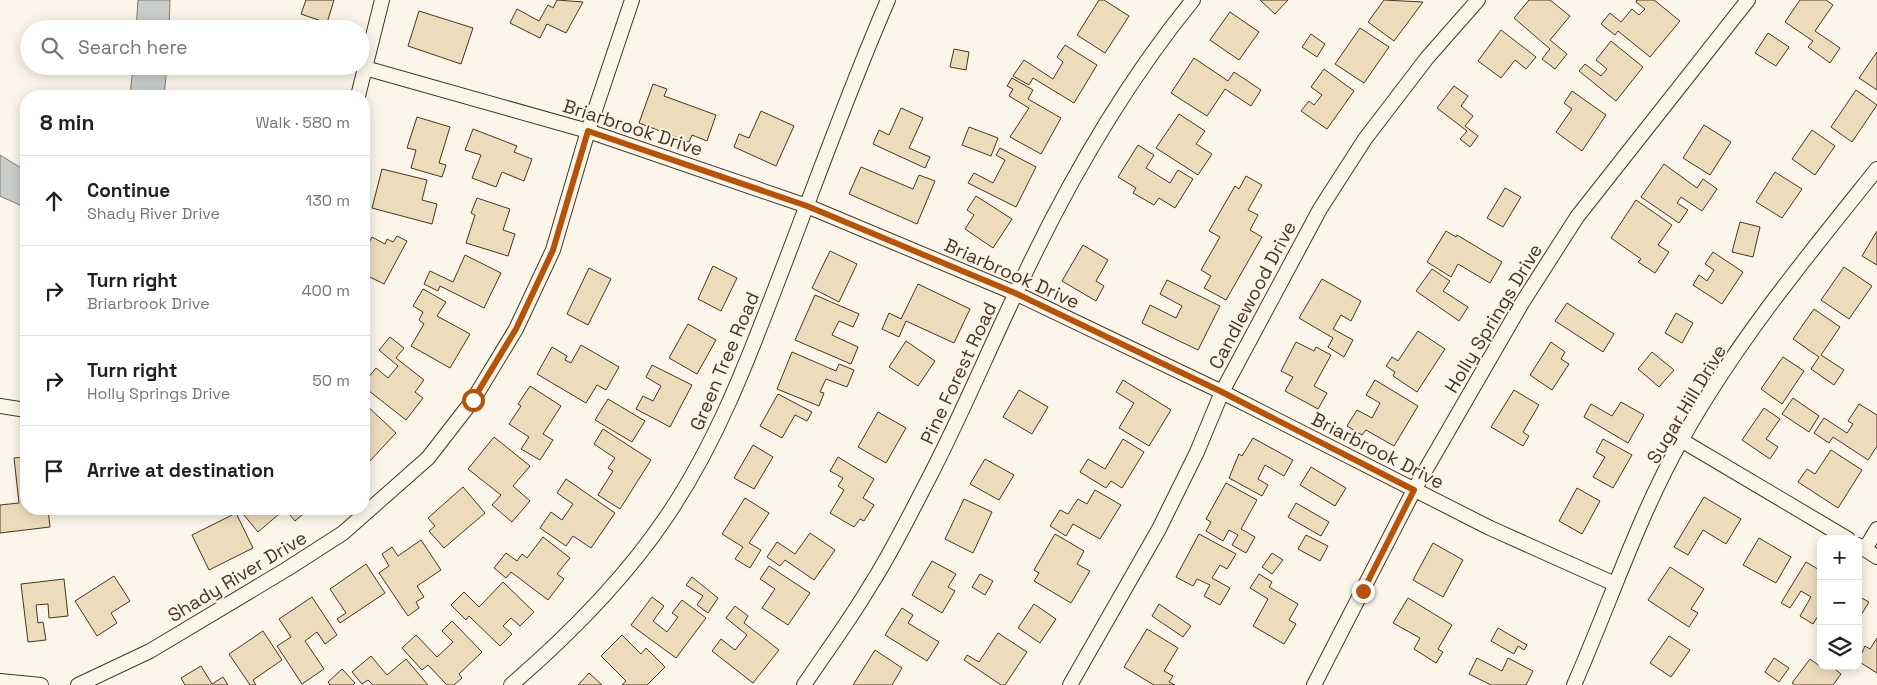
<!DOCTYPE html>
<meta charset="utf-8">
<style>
body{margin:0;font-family:"Space Grotesk",sans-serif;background:#f6f6f6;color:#202124}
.controls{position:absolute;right:15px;bottom:15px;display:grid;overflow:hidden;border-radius:10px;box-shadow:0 2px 12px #0003}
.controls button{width:45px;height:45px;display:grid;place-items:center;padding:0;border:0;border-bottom:1px solid #e0e0e0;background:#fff;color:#202124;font:25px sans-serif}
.stop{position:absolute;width:15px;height:15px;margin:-11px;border:4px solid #b45309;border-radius:50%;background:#fff}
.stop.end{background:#b45309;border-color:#fff;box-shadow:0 1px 5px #0008}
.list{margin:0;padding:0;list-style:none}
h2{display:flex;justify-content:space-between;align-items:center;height:65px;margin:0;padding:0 20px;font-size:21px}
h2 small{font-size:16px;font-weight:400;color:#757577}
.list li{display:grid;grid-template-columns:32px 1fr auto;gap:15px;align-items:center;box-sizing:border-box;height:90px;padding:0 20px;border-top:1px solid #e0e0e0}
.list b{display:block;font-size:19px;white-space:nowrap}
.list p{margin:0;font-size:16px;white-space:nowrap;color:#757577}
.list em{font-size:16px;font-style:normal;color:#757577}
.icon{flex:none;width:28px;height:28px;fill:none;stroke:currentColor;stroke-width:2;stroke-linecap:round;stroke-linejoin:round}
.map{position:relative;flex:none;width:1877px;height:685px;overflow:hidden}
.search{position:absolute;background:#fff;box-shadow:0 2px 12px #0003;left:20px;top:20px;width:350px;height:55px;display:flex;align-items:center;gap:12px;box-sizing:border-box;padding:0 18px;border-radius:28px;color:#757577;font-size:19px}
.panel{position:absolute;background:#fff;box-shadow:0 2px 12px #0003;left:20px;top:90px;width:350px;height:425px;border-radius:20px}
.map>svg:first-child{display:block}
.water{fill:#c9cecd;stroke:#887966}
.building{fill:#ecdcbc;stroke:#4a3520}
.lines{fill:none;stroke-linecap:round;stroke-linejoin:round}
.street-casing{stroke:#4a3520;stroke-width:16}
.street{stroke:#fbf6e9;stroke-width:14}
.route{stroke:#b45309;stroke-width:6}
.labels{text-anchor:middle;stroke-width:4;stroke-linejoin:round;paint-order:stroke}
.street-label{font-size:19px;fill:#4a3520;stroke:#fbf6e9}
</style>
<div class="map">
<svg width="1877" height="685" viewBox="0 0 1877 685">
<rect width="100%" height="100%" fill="#fbf6e9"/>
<path class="water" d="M138 0H170L169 29H136Z
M133 66H167L164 96H130Z
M0 155 26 171V208L0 196Z"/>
<path class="building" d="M306 0H334L327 23 301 14Z
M557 0 583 2 566 33 547 24 540 38 510 23 517 9 539 21 548 5 553 8Z
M1099 0H1104L1129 16 1105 53 1077 35Z
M1260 0H1288L1275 14Z
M1384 0 1423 2 1394 41 1368 22Z
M1529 0H1550L1570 16 1550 40 1567 54 1555 69 1542 59 1550 49 1514 18Z
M1637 0H1654L1680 21 1650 57 1618 31 1615 35 1601 24 1610 13 1621 22 1632 9 1639 15 1645 9 1636 2Z
M1800 0H1826L1833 5 1815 31 1840 48 1830 63 1808 47 1813 41 1785 22Z
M419 11 473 28 461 64 408 46Z
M1230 12 1259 32 1239 60 1210 40Z
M1360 28 1389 47 1364 83 1335 64Z
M1501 30 1536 57 1526 69 1515 60 1501 78 1478 61Z
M1768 33 1789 47 1776 66 1755 53Z
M1311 34 1325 44 1317 57 1302 47Z
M1611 41 1643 67 1616 101 1579 71 1585 64 1601 76 1607 69 1596 60Z
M1065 45 1097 65 1074 103 1033 78 1029 85 1013 76 1024 60 1053 79 1063 62 1057 57Z
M954 49 969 52 966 70 950 67Z
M1877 52V90L1859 78Z
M1194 58 1228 81 1234 72 1261 90 1251 106 1225 89 1207 116 1171 93Z
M1324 69 1354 91 1327 129 1301 111 1309 101 1314 105 1322 95 1311 87Z
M1012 78 1033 90 1028 99 1061 118 1041 154 1010 137 1029 108 1009 96 1013 89 1007 86Z
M653 84 667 89 664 96 716 115 707 141 692 135 689 142 639 123Z
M1454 86 1468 96 1461 106 1473 116 1465 126 1478 136 1470 147 1460 139 1467 131 1437 108Z
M1856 90 1877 105 1852 142 1831 127Z
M1572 91 1606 115 1582 151 1556 132 1572 109 1564 103Z
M901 108 923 118 909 148 930 157 925 168 873 144 879 130 889 135Z
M761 111 794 126 776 166 734 147 739 134 749 138Z
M1179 114 1205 131 1196 144 1212 154 1198 175 1156 148Z
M417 117 450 127 439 163 446 165 442 177 411 168 416 150 407 148Z
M1704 125 1731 142 1710 175 1683 158Z
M969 127 998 138 991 156 962 145Z
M473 129 517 146 514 152 532 159 524 181 502 172 496 187 472 178 481 155 465 150Z
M1812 130 1835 146 1815 175 1792 159Z
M1138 145 1154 155 1146 168 1170 183 1178 170 1193 179 1175 208 1159 198 1154 205 1133 193 1136 188 1118 177Z
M1000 148 1036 167 1016 207 968 183 974 173 993 183 1005 160 996 155Z
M1664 164 1697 188 1703 179 1717 189 1702 211 1681 197 1677 203 1688 210 1679 223 1641 197Z
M861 167 913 189 919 175 935 181 917 224 849 194Z
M382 169 427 180 422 200 437 204 432 224 372 208Z
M1775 172 1802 189 1782 218 1756 202Z
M1246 176 1262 185 1248 210 1258 215 1250 230 1262 237 1226 300 1204 288 1211 276 1201 270 1220 237 1209 231 1235 186 1239 189Z
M1505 188 1521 197 1503 227 1487 218Z
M976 196 1012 219 993 248 965 229 974 215 967 210Z
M477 198 510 209 503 230 515 234 508 256 466 243 475 215 471 213Z
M1636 200 1672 225 1658 245 1669 252 1655 273 1638 262 1641 259 1611 238Z
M1740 222 1760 227 1753 257 1732 252Z
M1446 231 1456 237 1457 235 1502 262 1490 283 1458 264 1451 277 1427 262Z
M1877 231V265L1862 256Z
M397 236 407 241 384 284 364 274V252L372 237 385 244 387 239 393 242Z
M1083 245 1108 260 1096 281 1104 286 1096 301 1062 281Z
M830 251 857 264 839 302 812 288Z
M1713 252 1743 272 1722 304 1693 285 1699 275 1707 281 1714 270 1705 264Z
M465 255 501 273 484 308 440 286 438 291 424 284 430 271 453 282Z
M713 266 737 278 721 311 698 299Z
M1844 267 1872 286 1849 319 1821 300Z
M589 268 611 279 588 325 567 314Z
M1432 269 1450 281 1443 291 1468 307 1459 321 1416 291Z
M1322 279 1361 301 1351 321 1341 315 1333 329 1353 340 1344 357 1328 347 1333 338 1299 318Z
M1167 280 1220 306 1198 350 1142 323 1150 305 1176 318 1182 306 1160 294Z
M918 284 970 309 954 343 906 321 899 337 882 329 889 313 901 319Z
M423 289 446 302 437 316 470 334 450 368 411 346 424 324 419 320 423 312 413 306Z
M815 295 859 314 853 327 839 321 832 335 858 347 851 364 795 340Z
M1567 303 1614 334 1603 352 1555 321Z
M1814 309 1840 327 1821 355 1844 370 1834 385 1811 369 1819 357 1793 339Z
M1676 313 1693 323 1682 343 1665 333Z
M688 324 716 340 697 374 669 358Z
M1418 331 1445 349 1417 392 1393 376 1395 372 1386 366 1392 357 1398 361Z
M390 337 404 348 396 358 424 380 415 392 423 398 406 420 364 387V383L376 368 388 378 398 366 379 350Z
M906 341 935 361 918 386 889 367Z
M1296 342 1314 351 1316 347 1331 355 1314 386 1327 393 1318 409 1285 391 1293 377 1281 371Z
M1551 342 1565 352 1561 359 1569 364 1552 390 1530 375Z
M581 345 619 367 606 390 597 385 586 403 537 374 552 347 567 356 565 360 571 363Z
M792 352 836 371 839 364 854 370 847 387 826 379 820 392 824 393 819 406 777 389Z
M1652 352 1674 370 1659 387 1638 369Z
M1783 357 1804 371 1782 404 1761 389Z
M652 365 692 385 670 427 636 409 643 396 653 401 661 386 646 377Z
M1123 380 1171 410 1149 446 1119 428 1134 403 1116 392Z
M1375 380 1418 406 1394 446 1366 430 1362 435 1347 426 1357 410 1372 418 1380 403 1366 395Z
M530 386 561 406 543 434 553 440 540 460 521 449 529 437 509 424 521 406 518 404Z
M1019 390 1048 407 1032 434 1003 417Z
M1514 390 1539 405 1523 432 1529 436 1523 446 1491 427Z
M778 394 812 412 807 421 795 415 782 438 760 426Z
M1793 398 1819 416 1809 432 1782 414Z
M608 399 645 421 632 442 595 420Z
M1621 402 1644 415 1628 443 1584 417 1591 404 1612 416Z
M364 403 396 433 367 464 364 461Z
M1859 404 1877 415V446L1868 460 1833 437 1829 443 1814 433 1824 418 1847 433 1853 424 1848 421Z
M1764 408 1780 419 1766 439 1778 447 1770 459 1742 440Z
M878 412 906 428 886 463 858 447Z
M603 429 651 460 620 509 598 495 613 471 608 468 615 458 594 444Z
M494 437 530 466 513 486 530 501 512 522 492 505 501 495 468 469Z
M1253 438 1293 460 1284 476 1265 465 1258 479 1268 485 1262 496 1229 478 1239 454 1242 456Z
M1123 439 1144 452 1122 488 1111 481 1106 488 1080 472 1088 459 1105 469Z
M1603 439 1632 455 1613 488 1593 477 1605 457 1596 452Z
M753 445 773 457 754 489 734 478Z
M1831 450 1862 470 1838 508 1798 482 1807 469 1815 474Z
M26 457V509H48L50 527 0 533V505L19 503 14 458Z
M838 457 874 479 863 498 874 505 864 521 860 519 854 527 830 513 844 490 838 486 843 478 830 471Z
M985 459 1014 475 999 500 970 484Z
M1311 467 1346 488 1335 506 1300 485Z
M566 479 615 513 591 548 573 536 566 546 540 528 551 512 562 520 573 504 557 493Z
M1226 483 1257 500 1241 529 1255 537 1246 553 1232 545 1238 535 1229 530 1223 541 1206 531 1211 522 1206 519Z
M463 487 485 513 444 548 429 531 435 526 428 518Z
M1577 488 1600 501 1582 534 1559 521Z
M1095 490 1121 505 1100 539 1073 524 1066 536 1050 526 1060 510 1068 514 1078 499 1087 504Z
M1704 497 1741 519 1726 544 1703 530 1688 555 1674 547Z
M745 498 769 513 749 543 761 550 750 568 735 559 743 547 722 534Z
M964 499 992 512 973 553 945 539Z
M1296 503 1329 522 1321 536 1288 517Z
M239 509H309L295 521 285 509 258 532Z
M236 513 253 548 209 570 192 535Z
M810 533 835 550 814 580 785 560 780 566 767 557 777 542 795 554Z
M1055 534 1084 551 1077 564 1090 571 1071 603 1034 581 1039 573 1034 570Z
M1199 534 1236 554 1227 569 1220 565 1212 578 1230 588 1220 605 1204 596 1210 585 1197 579 1193 586 1176 577Z
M1306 535 1328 546 1320 561 1298 549Z
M543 537 570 558 557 574 564 579 548 600 511 572 506 578 494 568 506 553 517 561 522 554 527 558Z
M1759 538 1791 557 1776 583 1743 565Z
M421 540 441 570 417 586 424 597 416 602 419 608 408 616 379 573 389 566 382 554 392 547 398 556Z
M1433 543 1463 560 1443 597 1413 580Z
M1272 553 1283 560 1272 574 1262 567Z
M932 561 956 574 948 587 955 591 942 613 912 595Z
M1806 562 1821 571V611L1813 624 1800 616 1811 597 1801 591 1790 608 1781 603Z
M366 564 385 593 340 623 337 619 346 613 330 589Z
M769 566 810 593 788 625 762 608 775 589 760 579Z
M1670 567 1704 589 1691 609 1698 613 1689 627 1648 600Z
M980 574 993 581 985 595 972 587Z
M1259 574 1272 582 1269 587 1298 604 1289 620 1296 624 1284 644 1253 626 1268 599 1250 588Z
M114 576 130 601 111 613 117 623 97 636 75 601Z
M692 577 718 598 708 613 697 605 703 596 686 585Z
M64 579 68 616 49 618 48 604 36 605 38 623 43 622 46 640 28 642 21 584Z
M503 582 534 612 520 626 511 618 503 626 512 634 500 646 469 616 466 620 451 605 464 592 479 607Z
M1858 596 1869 602 1858 620Z
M312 597 337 635 325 644 317 632 305 641 324 669 302 684 277 646 291 637 279 619Z
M652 597 664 606 653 621 667 632 678 617 672 613 682 600 706 618 676 658 631 625Z
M1408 598 1452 625 1438 649 1443 652 1436 663 1414 649 1420 638 1393 623Z
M1034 604 1056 619 1040 643 1018 628Z
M1159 604 1191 626 1183 637 1152 616Z
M735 606 748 616 744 623 779 650 753 683 712 651 721 639 735 650 747 635 726 618Z
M902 608 913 615 908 623 939 642 927 661 885 635Z
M452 621 482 652 459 674 462 678 454 685H447L428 665 422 670 402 648 416 635 437 657 453 642 442 631Z
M1498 628 1527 645 1524 650 1518 646 1514 654 1491 641Z
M1147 629 1178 648 1164 671 1173 676 1169 682 1175 685H1154L1124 667Z
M263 631 282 660 253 680 256 685H250L229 654Z
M998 633 1027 652 1005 685H1001L964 660 967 655 979 662Z
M622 635 641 654 646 648 665 667 647 685H622L626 681 601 656Z
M1669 636 1690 650 1671 677 1650 663Z
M1877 638V673L1858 661 1865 646 1870 649Z
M875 650 902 668 892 685H853Z
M371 656 387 675 406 659 428 685H373L368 680 362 684 352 672Z
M1477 658 1502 671 1508 658 1533 671 1526 685H1491L1469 674Z
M1774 658 1789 668 1779 682 1765 672Z
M1810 659 1824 669 1826 666H1831L1841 674 1833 685H1795L1792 683Z
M201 666 212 684 223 677 228 685H185L181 678Z
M342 669 355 683 353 685H330L328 682Z
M589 673 602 685H578Z"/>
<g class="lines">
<g class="street-casing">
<path id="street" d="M365 68 588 131 807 206 1015 293 1222 392 1490 528 1615 584
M358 96 382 0
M0 406 26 410
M1681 440 1848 539
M1858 545 1877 557
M1865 549 1877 529
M0 681 41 685
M78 685 150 651 287 569 343 533 428 458 473 400 516 329 553 250 588 131 632 0
M511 685C569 635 624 580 667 516 715 445 746 365 776 286 813 191 847 94 888 0
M804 685C826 652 850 620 870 586 892 552 910 514 929 478 960 418 986 356 1015 295 1062 193 1122 87 1193 0
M1070 685 1159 529 1197 452 1222 392 1320 209 1365 139 1427 58 1478 0
M1314 685 1414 490 1522 303 1577 217 1748 0
M1574 685C1610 603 1638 517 1682 439 1736 342 1808 255 1877 169"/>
</g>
<use href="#street" class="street"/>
</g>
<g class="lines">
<path class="route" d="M473 400 516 329 553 250 588 131 807 206 1015 293 1222 392 1414 490 1363 591"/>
</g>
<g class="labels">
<g class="street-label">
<text transform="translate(633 127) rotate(18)" y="7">Briarbrook Drive</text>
<text transform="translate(1012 273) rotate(24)" y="7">Briarbrook Drive</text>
<text transform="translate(1252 295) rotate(-62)" y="7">Candlewood Drive</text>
<text transform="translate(1493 318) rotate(-59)" y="7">Holly Springs Drive</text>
<text transform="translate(724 361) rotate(-67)" y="7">Green Tree Road</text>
<text transform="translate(958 373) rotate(-65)" y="7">Pine Forest Road</text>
<text transform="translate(1686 404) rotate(-59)" y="7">Sugar Hill Drive</text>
<text transform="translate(1378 450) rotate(27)" y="7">Briarbrook Drive</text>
<text transform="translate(237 576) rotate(-31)" y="7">Shady River Drive</text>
</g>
</g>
</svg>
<div class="controls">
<button>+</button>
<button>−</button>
<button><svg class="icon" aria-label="layers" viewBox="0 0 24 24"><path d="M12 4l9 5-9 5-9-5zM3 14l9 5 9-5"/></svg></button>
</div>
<div class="stop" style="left:473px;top:400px"></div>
<div class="stop end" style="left:1363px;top:591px"></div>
<div class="search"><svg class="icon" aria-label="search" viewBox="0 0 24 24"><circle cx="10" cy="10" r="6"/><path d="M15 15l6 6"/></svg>Search here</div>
<section class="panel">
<h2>8 min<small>Walk · 580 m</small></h2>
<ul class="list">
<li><svg class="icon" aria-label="ahead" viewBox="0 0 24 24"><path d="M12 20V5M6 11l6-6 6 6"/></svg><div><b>Continue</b><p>Shady River Drive</p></div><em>130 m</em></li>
<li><svg class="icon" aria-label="right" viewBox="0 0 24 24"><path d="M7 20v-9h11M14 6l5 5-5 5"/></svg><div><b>Turn right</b><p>Briarbrook Drive</p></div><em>400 m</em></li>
<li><svg class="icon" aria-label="right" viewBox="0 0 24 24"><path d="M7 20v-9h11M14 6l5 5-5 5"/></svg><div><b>Turn right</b><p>Holly Springs Drive</p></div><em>50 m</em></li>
<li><svg class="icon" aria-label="arrive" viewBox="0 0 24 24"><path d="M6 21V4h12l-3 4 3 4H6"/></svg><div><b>Arrive at destination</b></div></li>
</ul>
</section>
</div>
